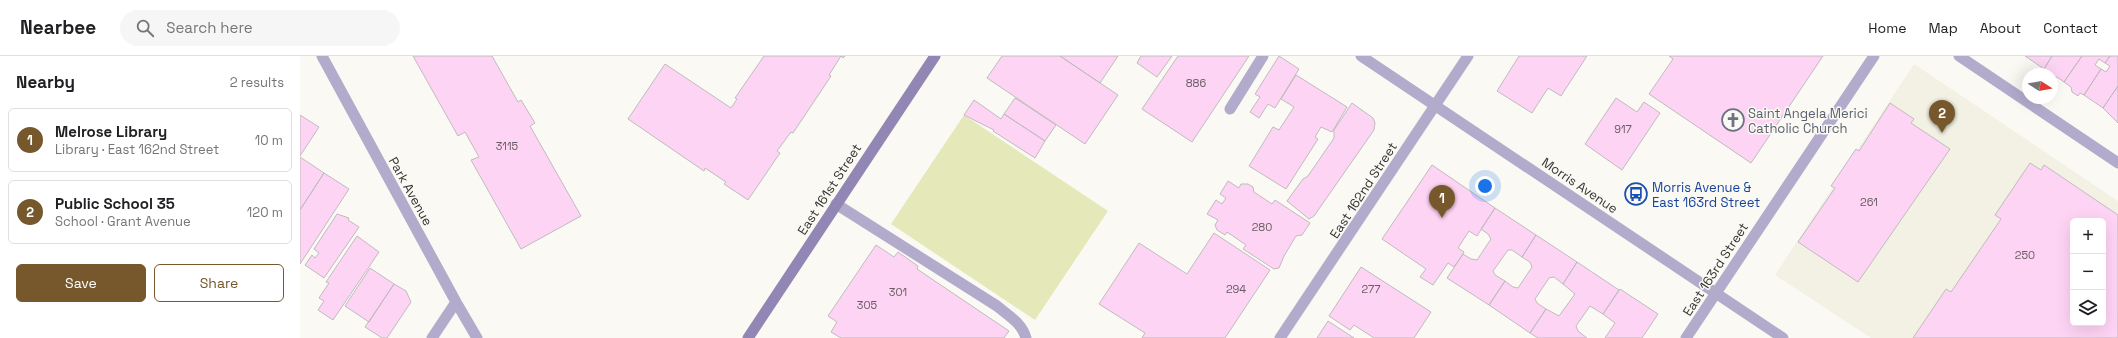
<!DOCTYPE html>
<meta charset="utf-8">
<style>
body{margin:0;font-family:"Space Grotesk",sans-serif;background:#f6f6f6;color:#202124}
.controls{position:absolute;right:12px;bottom:12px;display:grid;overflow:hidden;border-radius:6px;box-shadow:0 4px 16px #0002}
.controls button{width:36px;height:36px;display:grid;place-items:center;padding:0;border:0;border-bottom:1px solid #e0e0e0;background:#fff;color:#202124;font:20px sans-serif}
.compass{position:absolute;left:1722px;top:12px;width:36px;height:36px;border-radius:50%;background:#fff;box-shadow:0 4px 16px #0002;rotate:101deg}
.you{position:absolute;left:1185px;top:130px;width:14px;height:14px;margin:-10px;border:3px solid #fff;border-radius:50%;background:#1a73e8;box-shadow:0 0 0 6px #1a73e833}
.badge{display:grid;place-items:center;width:26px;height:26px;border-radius:50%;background:#76582c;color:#fff;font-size:13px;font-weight:700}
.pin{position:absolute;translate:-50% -33px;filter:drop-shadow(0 1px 2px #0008)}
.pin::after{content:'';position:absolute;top:21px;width:14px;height:12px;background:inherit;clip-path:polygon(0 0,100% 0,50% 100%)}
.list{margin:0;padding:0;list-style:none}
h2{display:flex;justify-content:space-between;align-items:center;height:52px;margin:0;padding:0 16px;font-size:17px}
h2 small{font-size:13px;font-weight:400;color:#757577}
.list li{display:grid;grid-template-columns:26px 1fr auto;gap:12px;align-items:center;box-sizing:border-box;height:64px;margin:0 8px 8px;padding:0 8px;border:1px solid #e0e0e0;border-radius:6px}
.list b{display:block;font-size:15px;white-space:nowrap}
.list p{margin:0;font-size:13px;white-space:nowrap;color:#757577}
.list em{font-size:13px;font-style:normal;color:#757577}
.actions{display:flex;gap:8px;padding:12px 16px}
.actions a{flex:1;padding:9px 0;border:1px solid #76582c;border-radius:6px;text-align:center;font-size:14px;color:#76582c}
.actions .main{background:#76582c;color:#fff}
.icon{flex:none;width:22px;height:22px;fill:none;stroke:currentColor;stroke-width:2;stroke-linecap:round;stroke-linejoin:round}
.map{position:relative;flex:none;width:1818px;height:282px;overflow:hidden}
header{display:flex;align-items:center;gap:24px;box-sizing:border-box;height:56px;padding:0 20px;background:#fff;border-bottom:1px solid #e0e0e0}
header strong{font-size:19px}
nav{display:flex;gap:22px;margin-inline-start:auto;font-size:14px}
.search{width:280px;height:36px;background:#f6f6f6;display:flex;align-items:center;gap:10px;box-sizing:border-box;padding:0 14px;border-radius:22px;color:#757577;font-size:15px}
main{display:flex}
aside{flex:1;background:#fff}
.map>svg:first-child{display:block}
.built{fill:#f3f1e4;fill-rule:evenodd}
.green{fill:#e5e9b9}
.building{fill:#fed4f4;stroke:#bfbbbe;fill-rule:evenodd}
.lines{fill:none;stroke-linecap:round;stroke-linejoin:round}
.service{stroke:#b3abcc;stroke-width:11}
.minor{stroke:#b3abcc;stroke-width:11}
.secondary{stroke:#9286b5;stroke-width:11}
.labels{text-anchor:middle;stroke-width:3;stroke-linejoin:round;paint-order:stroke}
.number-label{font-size:11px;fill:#675c62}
.worship-label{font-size:13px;fill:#5b616d;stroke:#faf9f4;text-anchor:start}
.street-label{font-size:13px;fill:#353432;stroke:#faf9f4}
.transit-label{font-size:13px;fill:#164399;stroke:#faf9f4;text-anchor:start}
</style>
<header>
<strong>Nearbee</strong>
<div class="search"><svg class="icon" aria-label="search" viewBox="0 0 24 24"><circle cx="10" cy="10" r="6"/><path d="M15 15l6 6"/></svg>Search here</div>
<nav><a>Home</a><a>Map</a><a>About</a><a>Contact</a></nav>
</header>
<main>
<aside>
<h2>Nearby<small>2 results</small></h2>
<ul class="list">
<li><span class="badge">1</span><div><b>Melrose Library</b><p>Library · East 162nd Street</p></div><em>10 m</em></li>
<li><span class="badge">2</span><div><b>Public School 35</b><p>School · Grant Avenue</p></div><em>120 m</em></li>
</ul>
<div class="actions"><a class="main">Save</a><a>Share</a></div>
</aside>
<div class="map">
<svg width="1818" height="282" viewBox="0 0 1818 282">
<rect width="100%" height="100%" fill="#faf9f4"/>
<path class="built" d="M1614 8 1818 145V282H1571L1475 219ZM1773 165H1803V267H1773Z"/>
<path class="green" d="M664 59 808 155 735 264 591 168Z"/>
<path class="building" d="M113 0H192L218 46 221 44 235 67 230 70 281 160 221 193 171 104 179 101 165 76 158 80Z
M464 0H545L543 2 541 0 529 19 531 20 493 77 491 76 477 95 480 97 448 144 424 128 426 126 405 112 404 115 328 63 365 8 431 52 437 43 435 42Z
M702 0H760L818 39 785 88 687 22Z
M760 0H818L800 27Z
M841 0H872L857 21 837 7Z
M878 0H949L892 86 842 53Z
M979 0 999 13 975 52 968 48 959 62 950 56 960 41 955 38Z
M1219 0H1287L1261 40 1248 32 1232 57 1197 35Z
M1369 0H1523L1451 107 1349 38 1373 3Z
M1725 0H1752L1744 13Z
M1752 0H1782L1764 26 1757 21 1752 23V18H1745L1744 13Z
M1782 0H1810L1805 7 1799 3 1795 9 1801 13 1784 39 1780 37 1778 40 1772 36 1771 31 1764 26Z
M1810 0H1818V30L1803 52 1784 39 1801 13 1806 16 1810 10 1805 7Z
M996 19 1047 51 1032 76 1021 71 1015 81 1018 83 986 133 949 110 973 71 979 74 994 51 981 43Z
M1818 30V67L1803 52Z
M715 42 756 69 745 85 704 58Z
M1316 42 1337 56 1344 46 1360 57 1322 114 1285 88Z
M674 44 701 63 704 58 745 85 735 102 693 75 694 74 664 59Z
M1052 47 1073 62 1075 67 1074 74 1014 160 1009 163 987 145 1003 123 1008 120 1034 82V74Z
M1590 47 1614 63 1611 67 1650 93 1558 226 1498 186 1535 132 1531 130 1556 93 1559 95Z
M0 59 19 71 0 100Z
M0 101 24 117 0 154Z
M1730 107 1741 114 1744 109 1818 159V282H1613L1646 233 1651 236 1701 163 1695 159ZM1773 165H1803V267H1773Z
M1132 109 1195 152 1177 180 1169 175 1158 192 1164 196 1163 198 1154 211 1148 207 1133 229 1120 221 1126 213 1082 183Z
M24 117 49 133 0 208V154Z
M928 125 939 132 941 128H948L953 131 954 136 972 148 975 144 1010 167 1002 179 996 180 984 200 979 212 974 213 943 193 946 189 927 176 925 179 917 174 915 169 918 164 907 158 916 144 922 148 926 142 920 138Z
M1195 152 1236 179 1222 201 1212 194H1208L1193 215 1195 219 1205 225 1189 249 1147 222 1163 198 1171 203 1177 204 1191 183 1188 178 1181 173Z
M37 158 49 162 48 164 59 171 24 222 5 209 12 199 15 202 19 197 14 193Z
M914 177 970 214 925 282H842L845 277 799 248 839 187 887 218Z
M1236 179 1277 206 1263 228 1254 221 1249 222 1235 243 1237 247 1246 253 1230 277 1189 249 1205 225 1213 231 1218 232 1232 211 1230 206 1222 201Z
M57 180 79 196 33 264 18 254 24 245 19 242 29 227 26 226Z
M576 189 594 201 598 196 618 210 617 213 709 275 704 282H541L531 276 537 266 528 260Z
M1277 206 1319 234 1303 258 1290 250 1276 270 1278 275 1287 282H1238L1230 277 1246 253 1259 260 1275 238 1263 228Z
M1061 211 1131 256 1114 282H1074L1054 269 1050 274 1029 260Z
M70 212 94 228 69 266 45 250Z
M94 228 106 235 111 246 87 282H82L65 271Z
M1320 233 1358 258 1342 282H1305L1315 267 1303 258Z
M1028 265 1054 282H1017Z"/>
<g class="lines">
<path class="service" d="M930 53 963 0
M536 148 697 250C709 260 722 267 726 282"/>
<path class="minor" d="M22 0 156 246 177 282
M1061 0 1483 282
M1659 0 1818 107
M132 282 156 246
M980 282 1168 0
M1386 282 1574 0"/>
<path class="secondary" d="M448 282 635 0"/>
</g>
<defs>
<g id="church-ring" transform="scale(1.15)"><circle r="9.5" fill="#faf9f4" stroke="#6b7280" stroke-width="1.5"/><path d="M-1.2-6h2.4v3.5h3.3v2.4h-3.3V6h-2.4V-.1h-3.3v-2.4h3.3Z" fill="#6b7280"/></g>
<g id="bus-ring" transform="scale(1.15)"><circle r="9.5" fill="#faf9f4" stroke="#1a4fb4" stroke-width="1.5"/><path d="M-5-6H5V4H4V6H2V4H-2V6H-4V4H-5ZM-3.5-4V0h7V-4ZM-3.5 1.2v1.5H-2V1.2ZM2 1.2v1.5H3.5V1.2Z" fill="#1a4fb4"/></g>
</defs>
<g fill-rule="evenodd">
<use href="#church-ring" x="1433" y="64"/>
<use href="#bus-ring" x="1336" y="138"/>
</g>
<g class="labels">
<g class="number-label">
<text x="896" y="31">886</text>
<text x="1323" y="77">917</text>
<text x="207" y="94">3115</text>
<text x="1569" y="150">261</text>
<text x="962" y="175">280</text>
<text x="1725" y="203">250</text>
<text x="936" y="237">294</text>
<text x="1071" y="237">277</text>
<text x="598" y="240">301</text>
<text x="567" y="253">305</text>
</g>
<g class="worship-label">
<text x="1448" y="62">Saint Angela Merici<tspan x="1448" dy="15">Catholic Church</tspan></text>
</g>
<g class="street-label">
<text transform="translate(1280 129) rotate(34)" y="5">Morris Avenue</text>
<text transform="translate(529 133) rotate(-57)" y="5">East 161st Street</text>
<text transform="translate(1063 134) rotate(-57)" y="5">East 162nd Street</text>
<text transform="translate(111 135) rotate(61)" y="5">Park Avenue</text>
<text transform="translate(1415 213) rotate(-57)" y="5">East 163rd Street</text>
</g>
<g class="transit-label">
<text x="1352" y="136">Morris Avenue &amp;<tspan x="1352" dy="15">East 163rd Street</tspan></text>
</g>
</g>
</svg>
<div class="controls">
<button>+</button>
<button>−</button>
<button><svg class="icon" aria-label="layers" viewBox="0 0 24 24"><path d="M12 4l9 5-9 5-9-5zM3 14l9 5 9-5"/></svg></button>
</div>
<svg class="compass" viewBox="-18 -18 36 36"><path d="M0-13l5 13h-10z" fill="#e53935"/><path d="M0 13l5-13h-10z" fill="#757577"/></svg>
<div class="you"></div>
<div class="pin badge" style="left:1142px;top:162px">1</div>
<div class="pin badge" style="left:1642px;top:77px">2</div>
</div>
</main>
